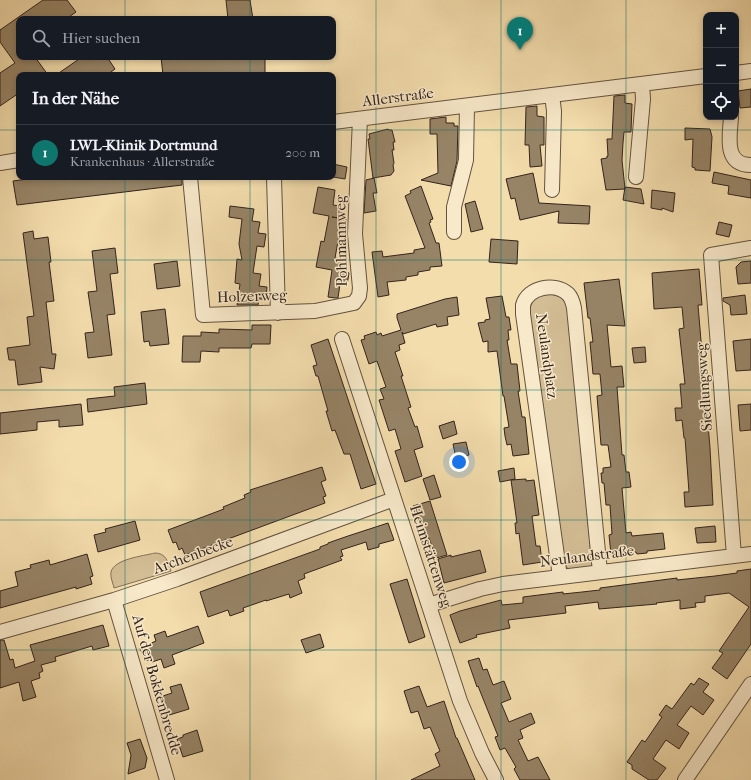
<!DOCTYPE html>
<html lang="de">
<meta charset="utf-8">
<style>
body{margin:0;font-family:"IM FELL French Canon",serif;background:#20242c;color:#f1f3f6}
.controls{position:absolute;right:12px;top:12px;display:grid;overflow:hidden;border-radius:8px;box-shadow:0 2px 6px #0003}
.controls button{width:36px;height:36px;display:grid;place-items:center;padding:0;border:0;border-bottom:1px solid #363941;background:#171b24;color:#f1f3f6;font:20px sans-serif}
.you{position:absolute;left:459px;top:462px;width:14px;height:14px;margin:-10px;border:3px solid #fff;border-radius:50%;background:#1a73e8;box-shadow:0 0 0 6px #1a73e833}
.badge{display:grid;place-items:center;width:26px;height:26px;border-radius:50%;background:#0f766e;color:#fff;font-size:13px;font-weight:700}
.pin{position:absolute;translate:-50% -33px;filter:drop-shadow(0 1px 2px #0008)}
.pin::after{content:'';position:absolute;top:21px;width:14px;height:12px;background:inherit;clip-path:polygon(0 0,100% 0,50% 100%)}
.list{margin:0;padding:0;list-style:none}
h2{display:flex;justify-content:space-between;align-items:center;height:52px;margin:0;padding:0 16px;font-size:17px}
h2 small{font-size:13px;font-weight:400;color:#9ea1a6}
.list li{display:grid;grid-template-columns:26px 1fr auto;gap:12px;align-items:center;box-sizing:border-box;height:56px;padding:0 16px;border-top:1px solid #363941}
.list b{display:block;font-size:15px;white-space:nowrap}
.list p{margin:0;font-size:13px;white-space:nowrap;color:#9ea1a6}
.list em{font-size:13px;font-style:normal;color:#9ea1a6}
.icon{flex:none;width:22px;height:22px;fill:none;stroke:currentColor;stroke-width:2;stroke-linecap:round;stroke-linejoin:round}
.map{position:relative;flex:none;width:751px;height:780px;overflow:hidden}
.search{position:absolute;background:#171b24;box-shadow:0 2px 6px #0003;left:16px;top:16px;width:320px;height:44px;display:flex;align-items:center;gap:10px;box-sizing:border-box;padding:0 14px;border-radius:8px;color:#9ea1a6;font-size:15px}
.panel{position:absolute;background:#171b24;box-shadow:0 2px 6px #0003;left:16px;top:72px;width:320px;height:108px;border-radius:8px}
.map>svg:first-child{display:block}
.green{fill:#d3bd94;stroke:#837058}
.building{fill:#978467;stroke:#33231b}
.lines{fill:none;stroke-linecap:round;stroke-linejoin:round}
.minor-casing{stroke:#635240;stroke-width:16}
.minor{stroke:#f8e9ca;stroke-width:14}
.grid{fill:none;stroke:#0f766e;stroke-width:1;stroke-opacity:0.55}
.labels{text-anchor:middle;stroke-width:3;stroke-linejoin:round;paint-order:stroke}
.street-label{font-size:15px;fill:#33231b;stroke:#f8e9ca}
</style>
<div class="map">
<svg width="751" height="780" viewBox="0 0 751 780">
<rect width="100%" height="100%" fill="#f4ddad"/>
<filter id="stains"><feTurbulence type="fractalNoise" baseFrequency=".005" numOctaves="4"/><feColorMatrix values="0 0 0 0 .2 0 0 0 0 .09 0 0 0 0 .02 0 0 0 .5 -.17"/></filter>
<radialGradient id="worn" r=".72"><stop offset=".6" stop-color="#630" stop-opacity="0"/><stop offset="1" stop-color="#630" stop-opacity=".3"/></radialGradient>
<path class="green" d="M544 293C555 295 561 295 568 305L592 566 590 568C582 569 570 573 564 565L529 307C532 300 537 296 544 293Z
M155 553C166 553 168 562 171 571L114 588C113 583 110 577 111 572 114 559 143 556 155 553Z"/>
<path class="building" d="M43 0H67L76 12 66 19H19V57H35L48 75H19V93L0 106V73L15 63 0 42V30Z
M226 0H250L253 19H228Z
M82 57H107L115 69 107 75H56Z
M161 57H265V75H163Z
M751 89V107L740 108 738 91Z
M625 95V103L632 104 631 132H624L623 143 622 160 625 189 606 190 601 159 607 158V156H608L607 139H612L614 96Z
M537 106V116L544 117V145H540L542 166 530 167 529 145H525L526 107Z
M446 117V123H454V126H458L457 161 451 186 421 180 438 173 437 134H430V119Z
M685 128 710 129 712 137 710 171 695 170V168L692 167 693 139 685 140Z
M388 129 389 130H392L395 142H393L394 150H392L394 163 393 165 394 171 391 175 373 178 368 139H370L369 134Z
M333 164 347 167 345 179 333 177Z
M714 172 751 180V198L728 194 729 186 712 183Z
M533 173 539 203 590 206 589 224 558 223 559 211 520 220 515 198 511 199 506 179Z
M42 177H182V185L17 205 13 181Z
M374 178 377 193H373L376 211 364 213 366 180Z
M421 186 433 219 430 220 431 222 429 223 436 243H439L442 266 430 267V270L418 272V275L406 277V280L387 282 389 295 378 297 372 252 382 251 383 257 414 253V250L425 248 405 196 411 193 410 191Z
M318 187 335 190 333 205 340 206 338 218 332 217 346 219 344 231 340 230 335 258 343 260 341 271 349 273 347 285 340 284 338 298H336L328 297 332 270 316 267 321 241 324 242 329 216 313 213Z
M625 187 641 189 644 204 623 200Z
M652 190 675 193 673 212 662 208V210L651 208Z
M475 201 483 229 471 232 465 204Z
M230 206 254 209 252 221 260 222 258 233 266 234 264 247 257 246 253 273 261 274 259 286 267 287 266 299H259L258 305H237L240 284 235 283 237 259 242 260 239 244 242 219 229 217Z
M719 222 732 225 729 237 716 234Z
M33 231 34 239 48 237 51 262H49L54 301 46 302 52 354H56L54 369 40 367 42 382 18 385 15 360H9L7 348 30 345 27 317 34 316 23 233Z
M491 239 518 241 517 264 489 262Z
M115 248 118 273 110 274 115 314 107 315 112 355 88 358 85 333 94 332 88 292 97 291 92 251Z
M177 261 180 286 157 289 154 264Z
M751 261V283L738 284 736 267 741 262Z
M699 269 702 305H698L710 448 713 505 685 507 684 492H689L685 438H684L682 420 676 421 675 408H682L680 384H685L679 329 684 328 682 307 654 309 652 273Z
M619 279 625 326 607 325 611 367 622 366 624 387H617L622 455H624L626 472H629L631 487 622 488 626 533 631 532 632 536 663 533 665 549 647 551V553L637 554 636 552 611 554 609 535 612 534 610 505H606L604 483H602L601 473H603V468L611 467 608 445H601L597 396 602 395 600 374H593L590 342H593L590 318H588L584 283Z
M745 295 747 314 731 315 730 305 723 301V298Z
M502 296 506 317H509L511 330H508L509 340H507L511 364H517L520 391H518L522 417H525L529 454 513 456 511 444 507 445 505 436 504 428 509 427 504 396H503L497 351 488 352V341L483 342 478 323 485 322V320L490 319 486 298Z
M457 297 459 315 447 317 448 325 437 327 436 324 403 334 402 332 405 343 399 345 400 350 395 352 403 376H401L411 407 408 408 415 427 417 426 423 447 414 450 422 476 405 482 395 451 401 449 395 429 389 431 379 400 384 399 380 389 386 387 377 361 369 364 361 340 365 339 364 336 376 332 377 335 381 333 382 336 401 330 397 318V314L445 299Z
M165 309 169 344 150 346 149 341 144 342 141 312Z
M252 325H271L270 344H252L251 348H219V352L201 351 200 362H182L183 336H201V332L219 333V329L252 330Z
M328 339 376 484 361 489 350 454H344L335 430 332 431 326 411H328L318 376H316L313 366 317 365 311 345Z
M751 339V370L736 371 733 341Z
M645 347 646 362 634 363 632 348Z
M145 383 147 404 88 412 87 399 115 396 114 387Z
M81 404 83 425 59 427V420L37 422V430L0 434V413Z
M751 404V430L740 431 738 405Z
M454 421 457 434 443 439 439 426Z
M466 442 469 455 456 458 453 444Z
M322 467 326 480 321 482 326 496 323 497 325 503 185 555 182 548 179 550 176 542 173 543 168 530 224 509 223 507 245 498 244 495 251 492 250 490Z
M514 468 515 479 500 482 498 471Z
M434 475 441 497 430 500 423 479Z
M526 479V481L534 480 539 515 532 516 536 546H540L542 562 523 565 519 533 516 534 515 523H517L511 480Z
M430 501 447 555 436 558 429 538 425 540 413 506Z
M135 521 140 540 98 552 94 535 106 532 105 529Z
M388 523 394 540 379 544V547L368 550 366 542 341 550 343 556 340 557 342 560 304 574 305 578 298 581 302 593 290 598 289 594 266 601V600L243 608 244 611 230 616 228 610 208 617 200 592 320 549V547L328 544V543L348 536Z
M715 526 716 542 697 543 695 528Z
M480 550 486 572 444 583 438 559 451 555V557Z
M87 554 93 576 90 577 92 584 76 589V587L0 608V591L18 586 15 572 31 568 30 565 49 560 50 565Z
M751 569V644L727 679 712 668 723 653 719 651 749 607 729 593 705 596V602L695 603 696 607 680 609V600L656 603 657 604 599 609 598 602 565 606 566 613 508 620 510 628 476 635 477 637 460 643 450 615 460 611 501 600 502 605 523 603V597L563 592V594L582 592 600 590V588L677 578V580L715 576 737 573V571Z
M407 579 425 637 409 643 390 584Z
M103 625 109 646 93 650 92 646 55 657 56 661 41 665 43 671 39 673 40 678 31 681 36 697 23 701 19 682 0 688V640H4L10 660 13 659 15 668 35 661 30 645Z
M198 626 204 643 172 655 175 664 164 668 161 659 152 662 151 659 145 661 140 648 156 641 154 635 165 631 167 637Z
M320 634 324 647 306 653 301 640Z
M479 658 483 670 487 669 493 685 504 681 511 699 501 703 509 722 531 713 535 723 520 730 523 738 518 740 528 761 538 757 550 780H520L514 769 516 767 505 748 500 750 495 737 498 736 478 686 477 687 468 661Z
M699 678 709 684 703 692 714 700 703 715 691 706 677 725 689 733 679 749 666 740 653 759 666 768 657 780H649L632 769V765L627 762 642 740 645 742 662 717 659 715 666 705 672 709 691 683 694 685Z
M181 684 189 709 166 716 160 697 172 693 170 687Z
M419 686 427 707 444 701 456 738H457L475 780H411L440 766 435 754 440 751 430 727 424 729 418 711 411 713 404 691Z
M197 730 203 751 183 757 177 739 183 737V735Z
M140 739 147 758 145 768 128 774 131 755 127 743Z"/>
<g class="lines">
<g class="minor-casing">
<path id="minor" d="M736 73 751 71
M731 117C730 135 723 165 751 165
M333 122 706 76
M0 163 19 160
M190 177 203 315 315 311 354 303 359 296 360 288 355 234 360 119
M274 177 278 313
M636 177 643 99 642 84
M552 190 554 111 552 95
M454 232V207L466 160 467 106
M342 339 460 701 482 753 496 780
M734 556 711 255 751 248
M560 577 523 314C523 311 523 308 523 305 528 287 555 282 568 294 572 298 573 303 574 308L600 572
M114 600 167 780
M429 605 480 589 503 584 751 554
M0 632 114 600 177 579 394 499
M685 780 751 684"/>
</g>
<use href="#minor" class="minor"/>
</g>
<path class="grid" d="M125 0V19M250 0V19M376 0V780M501 0V780M626 0V780M125 57V75M250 57V75M0 130H19M333 130H751M125 177V780M250 177V780M0 260H751M0 390H751M0 520H751M0 650H751"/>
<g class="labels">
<g class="street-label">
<text transform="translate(398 97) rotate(-7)" y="5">Allerstraße</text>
<text transform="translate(341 241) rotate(-91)" y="5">Pohlmannweg</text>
<text transform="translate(252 296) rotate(-2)" y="5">Holzerweg</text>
<text transform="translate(547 356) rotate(82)" y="5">Neulandplatz</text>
<text transform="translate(704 387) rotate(-94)" y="5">Siedlungsweg</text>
<text transform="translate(193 555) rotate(-20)" y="5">Archenbecke</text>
<text transform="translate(431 556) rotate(72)" y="5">Heimstättenweg</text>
<text transform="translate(587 556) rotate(-7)" y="5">Neulandstraße</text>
<text transform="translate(157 685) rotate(74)" y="5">Auf der Bokkenbredde</text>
</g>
</g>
<rect width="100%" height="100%" filter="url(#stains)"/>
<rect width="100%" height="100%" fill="url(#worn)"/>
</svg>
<div class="controls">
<button>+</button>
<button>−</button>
<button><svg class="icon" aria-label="locate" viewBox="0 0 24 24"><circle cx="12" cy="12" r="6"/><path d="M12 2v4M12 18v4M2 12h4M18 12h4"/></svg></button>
</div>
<div class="you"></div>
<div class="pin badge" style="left:520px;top:50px">1</div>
<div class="search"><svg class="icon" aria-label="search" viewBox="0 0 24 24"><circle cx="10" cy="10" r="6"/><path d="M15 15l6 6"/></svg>Hier suchen</div>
<section class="panel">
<h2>In der Nähe<small></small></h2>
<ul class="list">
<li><span class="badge">1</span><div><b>LWL-Klinik Dortmund</b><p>Krankenhaus · Allerstraße</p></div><em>200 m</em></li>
</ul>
</section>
</div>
